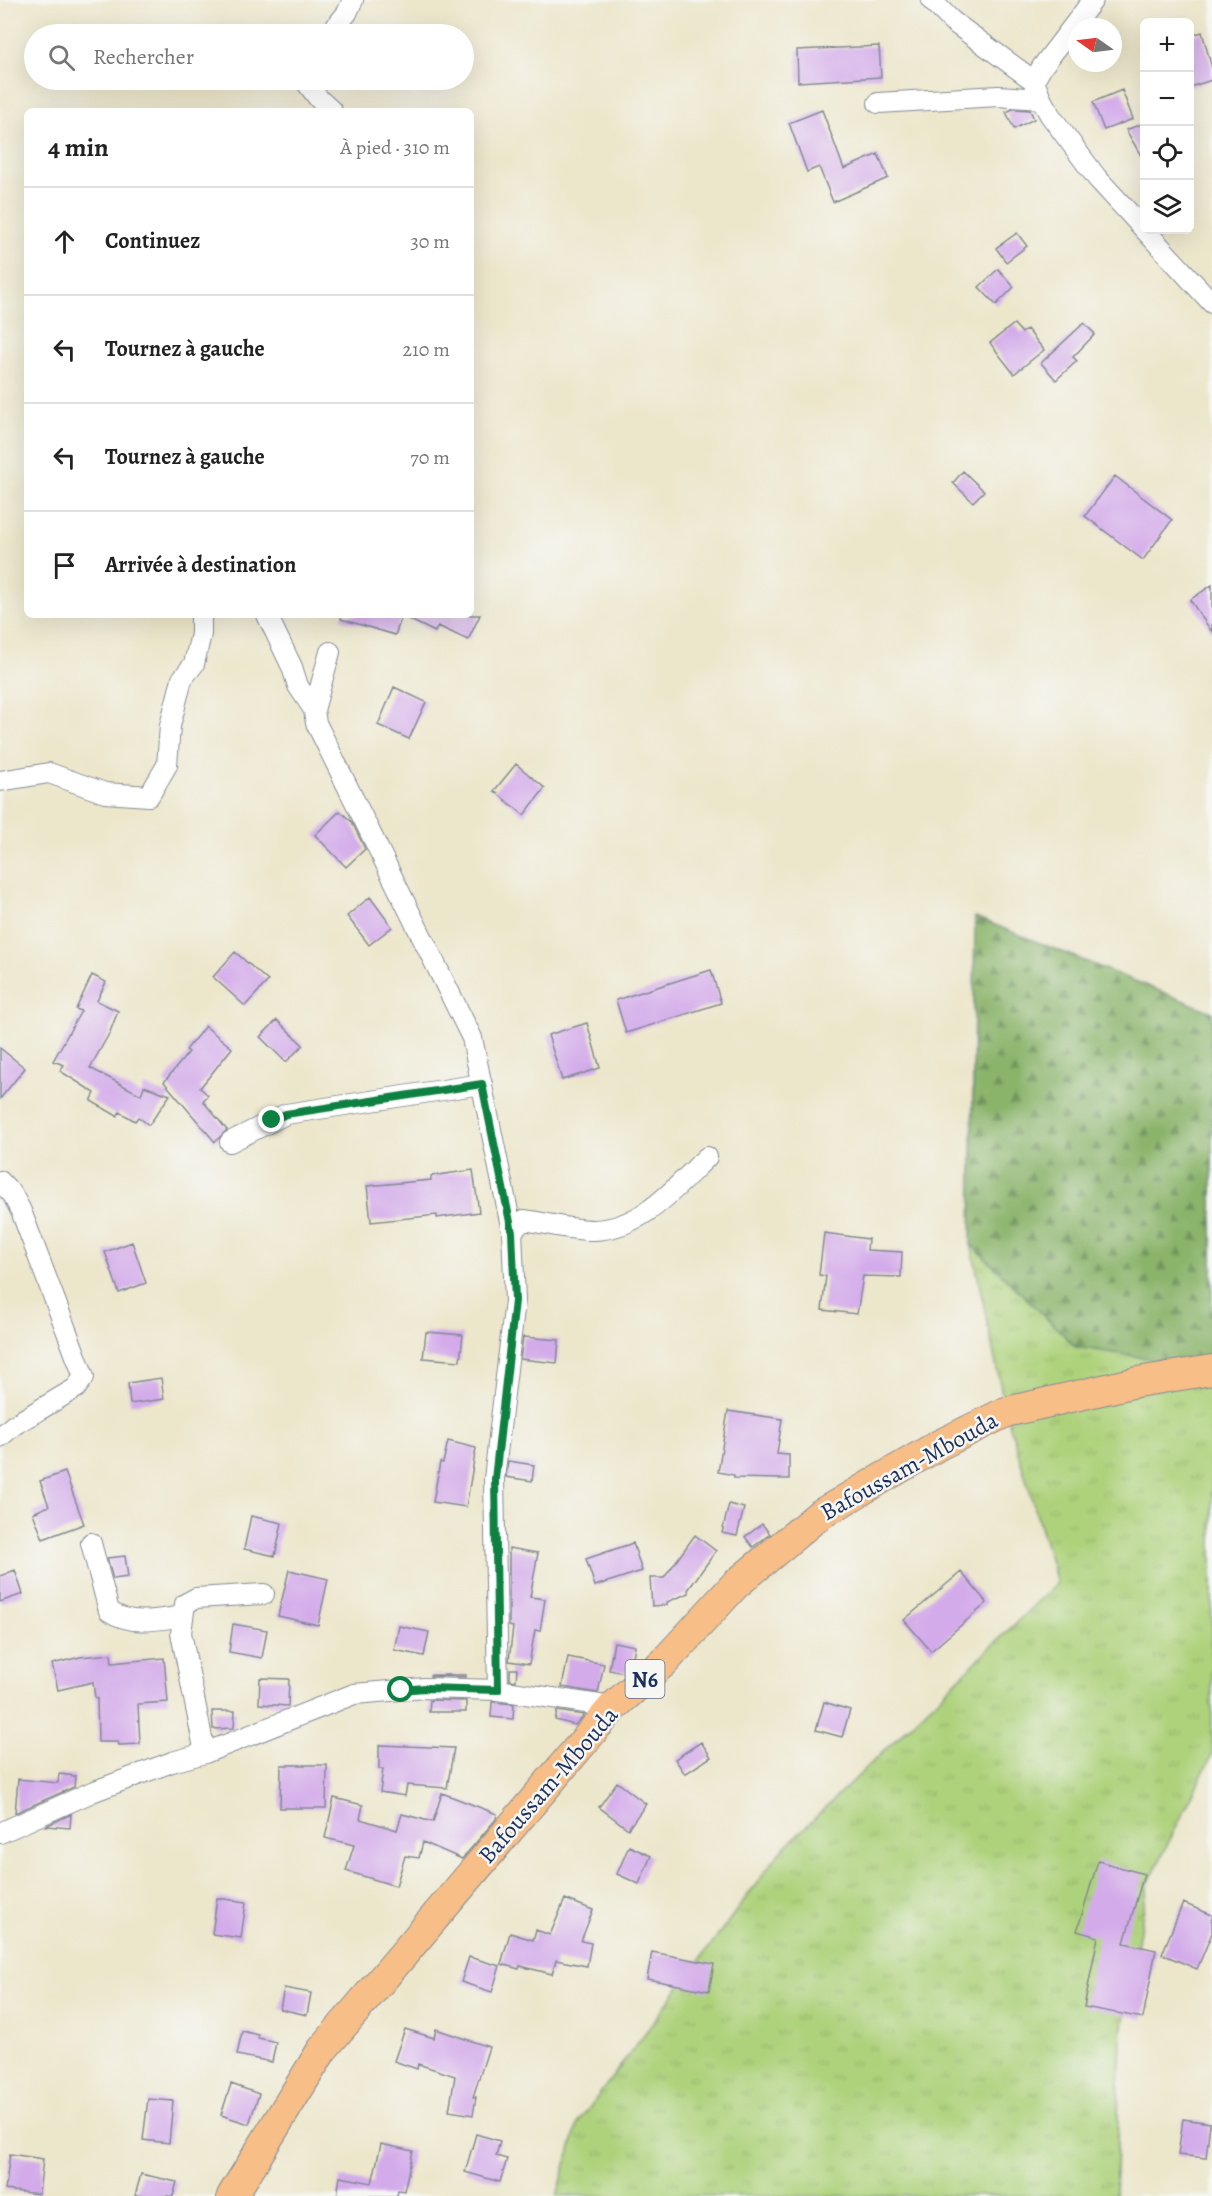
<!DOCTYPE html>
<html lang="fr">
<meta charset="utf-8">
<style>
body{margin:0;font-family:Alegreya,serif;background:#f6f6f6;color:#222}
.controls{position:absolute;right:18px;top:18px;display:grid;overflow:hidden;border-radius:9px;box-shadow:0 6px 24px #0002}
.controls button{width:54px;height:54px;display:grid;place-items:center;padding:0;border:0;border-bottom:2px solid #e0e0e0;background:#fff;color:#222;font:30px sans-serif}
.compass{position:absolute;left:1068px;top:18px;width:54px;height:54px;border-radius:50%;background:#fff;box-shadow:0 6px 24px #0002;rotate:284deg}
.stop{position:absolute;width:18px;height:18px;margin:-14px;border:4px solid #0b8043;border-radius:50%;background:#fff}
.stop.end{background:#0b8043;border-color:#fff;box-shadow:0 2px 6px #0008}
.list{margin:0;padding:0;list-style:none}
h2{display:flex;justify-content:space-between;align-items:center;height:78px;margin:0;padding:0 24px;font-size:26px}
h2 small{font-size:20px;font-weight:400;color:#767676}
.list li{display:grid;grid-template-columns:39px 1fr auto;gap:18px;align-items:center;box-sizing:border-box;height:108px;padding:0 24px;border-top:2px solid #e0e0e0}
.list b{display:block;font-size:22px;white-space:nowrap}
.list em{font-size:20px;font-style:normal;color:#767676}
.icon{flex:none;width:33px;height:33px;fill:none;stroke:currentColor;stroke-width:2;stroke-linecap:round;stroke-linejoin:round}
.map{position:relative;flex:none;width:1212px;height:2196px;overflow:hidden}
.search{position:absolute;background:#fff;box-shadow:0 6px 24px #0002;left:24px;top:24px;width:450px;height:66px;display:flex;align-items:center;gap:15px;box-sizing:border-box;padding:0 21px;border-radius:33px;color:#767676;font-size:22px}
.panel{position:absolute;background:#fff;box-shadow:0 6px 24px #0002;left:24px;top:108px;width:450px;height:510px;border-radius:9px}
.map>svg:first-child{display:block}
.grass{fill:url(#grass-tufts);stroke:#64806c;stroke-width:1.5}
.forest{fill:url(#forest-firs);stroke:#527264;stroke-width:1.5}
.building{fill:#d3abea}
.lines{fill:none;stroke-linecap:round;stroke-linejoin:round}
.minor-casing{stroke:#848a94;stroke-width:22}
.highway-casing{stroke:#848a94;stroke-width:32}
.minor{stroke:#fff;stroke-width:20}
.highway{stroke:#f7be87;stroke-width:30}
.route{stroke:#0b8043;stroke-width:8}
.labels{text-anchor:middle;stroke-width:5;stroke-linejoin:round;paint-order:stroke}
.shield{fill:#f6f6f2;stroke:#5d6b8a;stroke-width:1.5}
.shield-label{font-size:22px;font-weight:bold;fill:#1b2f5e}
.street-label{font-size:24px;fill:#1b2f5e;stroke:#f6f6f2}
</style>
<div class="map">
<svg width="1212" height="2196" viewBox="0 0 1212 2196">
<defs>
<pattern id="grass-tufts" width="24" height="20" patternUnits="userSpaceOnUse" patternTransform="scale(1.5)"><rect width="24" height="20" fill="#aed27b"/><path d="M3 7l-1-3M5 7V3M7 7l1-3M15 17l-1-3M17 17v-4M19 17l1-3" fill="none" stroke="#95b56d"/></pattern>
<pattern id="forest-firs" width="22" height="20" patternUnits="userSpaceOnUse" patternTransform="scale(1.5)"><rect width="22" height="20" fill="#8ab46b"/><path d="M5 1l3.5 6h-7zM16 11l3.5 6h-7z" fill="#70935b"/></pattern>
</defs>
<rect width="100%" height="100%" fill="#f6f6f2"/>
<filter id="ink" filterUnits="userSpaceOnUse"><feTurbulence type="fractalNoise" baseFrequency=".0167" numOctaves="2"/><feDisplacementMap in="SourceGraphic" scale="12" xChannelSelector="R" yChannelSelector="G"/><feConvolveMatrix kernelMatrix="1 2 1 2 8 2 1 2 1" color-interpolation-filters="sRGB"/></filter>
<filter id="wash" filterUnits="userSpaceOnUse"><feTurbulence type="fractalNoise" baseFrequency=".008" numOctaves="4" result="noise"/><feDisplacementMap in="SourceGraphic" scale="24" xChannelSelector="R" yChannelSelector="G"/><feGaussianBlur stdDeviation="1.35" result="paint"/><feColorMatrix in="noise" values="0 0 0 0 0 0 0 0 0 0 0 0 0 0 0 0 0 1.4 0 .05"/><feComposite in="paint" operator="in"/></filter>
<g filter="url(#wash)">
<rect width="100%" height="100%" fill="#ece6cb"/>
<path class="grass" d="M971 1244 1076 1347 1212 1358V1755L1148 1884 1121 2037 1115 2196H557L578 2123 780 1852 1057 1583 1006 1412Z"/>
<path class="forest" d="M975 917 1212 1012V1358L1172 1362 1076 1347 971 1244Z"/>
<g id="blocks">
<path class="building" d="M1202 32 1212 68V80L1190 87V36Z
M879 46 881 77 798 82 797 50Z
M1122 90 1133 119 1104 130 1093 102Z
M1013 109 1030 110 1034 119 1014 129 1006 112Z
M822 110 844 169 878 154 888 178 833 202 819 167 807 172 789 123Z
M1144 123V161L1126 130Z
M1017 233 1027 246 1006 262 996 248Z
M998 269 1014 287 996 305 979 287Z
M1084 323 1095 334 1073 357 1077 361 1056 380 1041 363Z
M1014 324 1022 333 1027 329 1044 350 1014 374 990 343Z
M963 471 984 491 973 502 953 483Z
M1115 476 1172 520 1143 560 1085 516Z
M1212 585V632L1190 600Z
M342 615H480L468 640 438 626 435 632 402 616 395 635 341 619Z
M394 687 426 702 409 739 378 725Z
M516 764 545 788 524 815 494 791Z
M340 811 352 822 365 849 346 867 315 835Z
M370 897 392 927 369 945 347 916Z
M235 952 268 981 245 1006 213 977Z
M711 970 721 1003 626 1033 616 1000Z
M92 975 106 982 97 1001 118 1011 110 1032 90 1068 141 1095 144 1086 170 1095 149 1125 138 1117 135 1121 120 1112 117 1116 91 1101 95 1093 60 1071 64 1065 53 1061 81 1011 76 1009Z
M277 1020 303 1045 286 1062 260 1037Z
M587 1023 600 1068 562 1080 548 1035Z
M205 1026 232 1048 200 1088 208 1095 203 1101 227 1130 215 1142 164 1082 189 1052 186 1050Z
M0 1048 25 1068 0 1099Z
M473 1170 479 1212 437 1218V1215L371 1222 367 1186 431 1180V1176Z
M824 1233 868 1239 867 1250 902 1252 901 1277 863 1276 857 1314 822 1310 826 1276 819 1275Z
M132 1242 146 1283 119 1293 105 1252Z
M426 1332 463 1335 460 1361 423 1358Z
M523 1337 559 1340 557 1363 520 1359Z
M161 1378 164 1399 130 1404 128 1383Z
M728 1411 782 1419 777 1454 789 1455V1479L734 1478V1475L718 1472Z
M448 1441 476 1448 466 1507 433 1502 440 1462 443 1463Z
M508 1461 534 1465 532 1481 506 1477Z
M65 1472 84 1524 43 1539 33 1513 49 1506 40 1481Z
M729 1504 744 1508 737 1536 722 1533Z
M251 1516 282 1523 275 1556 244 1549Z
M762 1524 770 1534 753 1547 745 1537Z
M695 1535 716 1551 688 1590 689 1593 667 1602V1605L652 1606 650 1578H664Z
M633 1543 642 1571 595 1586 586 1559Z
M509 1548 538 1553 530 1597 545 1599 540 1631 535 1630 529 1664 509 1661 513 1627 509 1626Z
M125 1556 128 1577 113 1579 107 1558Z
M15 1570 23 1594 0 1602V1576Z
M289 1570 328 1579 318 1625 278 1616Z
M961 1572 987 1603 931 1651 904 1620Z
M233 1624 267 1630 262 1658 229 1652Z
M399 1626 429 1632 424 1656 394 1650Z
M614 1642 635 1646 631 1668 625 1673 609 1670Z
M111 1654 112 1663 164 1658 168 1702 138 1704 140 1744 119 1745 118 1742H98L97 1698H95L93 1682 58 1690 52 1664 80 1657Z
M568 1657 604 1664 598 1693 562 1687Z
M510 1669H517L516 1681 510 1680Z
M430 1675H466V1677L430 1676Z
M260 1678 289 1679 288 1706 259 1704Z
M430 1700 466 1701V1712H429Z
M492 1702 514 1704 513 1719 491 1717Z
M824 1702 850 1710 842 1737 816 1730Z
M212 1711H235L234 1728 213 1729Z
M557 1711 584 1715 575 1725 555 1720Z
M701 1742 711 1757 685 1774 675 1759Z
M379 1745 454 1748 447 1788 407 1785 405 1796 380 1792 383 1769H379Z
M281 1765H327L326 1808H280Z
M59 1774 75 1776 74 1787 15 1813 18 1779 58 1783Z
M617 1782 646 1804 628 1829 599 1807Z
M442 1793 497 1814 496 1819 462 1859 423 1842 419 1858 405 1856 396 1886 346 1871 354 1845 325 1838 334 1798 363 1805 360 1819 397 1830 402 1814 433 1822Z
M71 1814 70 1828 46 1826Z
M629 1846 651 1856 639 1884 617 1874Z
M1098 1861 1144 1874 1124 1943 1156 1950 1143 2018 1084 2007 1098 1937 1077 1931Z
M217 1898 246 1902 241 1938 212 1934Z
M565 1899 593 1910 581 1941 591 1943 587 1966 556 1960 552 1974 520 1966 519 1969 501 1964 510 1933 533 1940 536 1930 550 1935Z
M1183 1903 1212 1915V1933L1197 1969 1162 1954Z
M652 1952 714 1964 709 1991 647 1979Z
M469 1957 500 1966 492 1992 461 1982Z
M284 1988 311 1993 307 2015 280 2009Z
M405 2029 434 2038 436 2029 489 2047 473 2097H476L473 2115 449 2111 455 2076 418 2064 417 2069 394 2061Z
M242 2031 258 2035V2038L276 2042 272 2062 237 2055Z
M231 2084 259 2094 249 2124 221 2115Z
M148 2099 173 2101 169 2143 143 2140Z
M1183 2119 1210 2123 1206 2158 1178 2155Z
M476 2134 500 2141 496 2156 507 2159 500 2182 465 2172Z
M381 2144 413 2151 404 2191 398 2190 397 2196H337L340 2177 372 2183Z
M10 2154 43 2159 39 2194 5 2190Z
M141 2174 177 2182 173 2196H135Z"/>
</g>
</g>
<g filter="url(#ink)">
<use href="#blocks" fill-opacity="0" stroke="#848a94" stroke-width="1.5"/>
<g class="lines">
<g class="minor-casing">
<path id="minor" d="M931 0 952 21 1034 81 1041 99 1050 115 1097 178 1212 303
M330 34 347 13 353 0
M312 80 309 86 319 99 332 111
M1034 81 1042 67 1093 0
M878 103 998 96 1041 99
M267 615 292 667 298 686 314 710
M330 652 314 710 316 723 472 1038 512 1231 515 1301 494 1479 498 1690
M0 781 49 773 105 793 149 796 167 765 170 726 182 679 194 664 201 634V615
M230 1142 286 1114 482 1084
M0 1181 12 1194 21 1211 84 1377 76 1388 14 1425 0 1437
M512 1231 524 1220C546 1223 570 1230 593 1230 642 1229 674 1189 707 1157
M91 1543 109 1611C131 1626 157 1620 182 1616
M205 1753 181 1633 185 1604 196 1598 264 1594
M0 1833 92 1792 172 1762 205 1753 354 1694 425 1688 498 1690 613 1707"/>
</g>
<g class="highway-casing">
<path id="highway" d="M232 2196 322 2050 613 1707 665 1661 736 1584 819 1515 939 1445 1006 1412 1137 1382 1212 1370"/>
</g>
<use href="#minor" class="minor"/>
<use href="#highway" class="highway"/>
</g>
</g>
<g class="lines" filter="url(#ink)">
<path class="route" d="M272 1120 286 1114 482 1084 512 1232 515 1301 495 1479 498 1690 425 1688 401 1690"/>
</g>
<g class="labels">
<rect class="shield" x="625.5" y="1660" width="39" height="38" rx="4.5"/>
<g class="shield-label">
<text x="645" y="1687">N6</text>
</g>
<g class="street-label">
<text transform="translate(909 1466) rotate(-29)" y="8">Bafoussam-Mbouda</text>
<text transform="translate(548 1785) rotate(-49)" y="8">Bafoussam-Mbouda</text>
</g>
</g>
</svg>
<div class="controls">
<button>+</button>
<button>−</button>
<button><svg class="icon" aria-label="locate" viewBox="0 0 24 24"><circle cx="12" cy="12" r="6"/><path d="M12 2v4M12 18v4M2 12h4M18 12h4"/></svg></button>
<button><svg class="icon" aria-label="layers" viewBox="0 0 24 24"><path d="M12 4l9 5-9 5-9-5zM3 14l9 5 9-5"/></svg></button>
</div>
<svg class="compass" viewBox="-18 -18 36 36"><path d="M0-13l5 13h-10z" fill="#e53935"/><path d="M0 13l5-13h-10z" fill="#767676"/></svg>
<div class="stop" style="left:401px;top:1690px"></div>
<div class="stop end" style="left:272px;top:1120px"></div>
<div class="search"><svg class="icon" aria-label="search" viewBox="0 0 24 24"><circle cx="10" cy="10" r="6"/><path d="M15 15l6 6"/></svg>Rechercher</div>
<section class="panel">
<h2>4 min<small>À pied · 310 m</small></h2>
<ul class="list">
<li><svg class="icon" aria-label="ahead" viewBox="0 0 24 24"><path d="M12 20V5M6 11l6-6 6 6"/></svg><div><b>Continuez</b></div><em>30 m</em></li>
<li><svg class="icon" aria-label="left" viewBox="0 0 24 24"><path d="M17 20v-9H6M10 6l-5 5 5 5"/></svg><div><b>Tournez à gauche</b></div><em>210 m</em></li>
<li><svg class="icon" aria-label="left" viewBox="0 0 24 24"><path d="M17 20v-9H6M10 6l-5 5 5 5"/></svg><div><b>Tournez à gauche</b></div><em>70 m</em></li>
<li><svg class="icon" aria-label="arrive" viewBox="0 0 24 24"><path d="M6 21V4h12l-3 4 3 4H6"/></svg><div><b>Arrivée à destination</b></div></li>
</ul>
</section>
</div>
